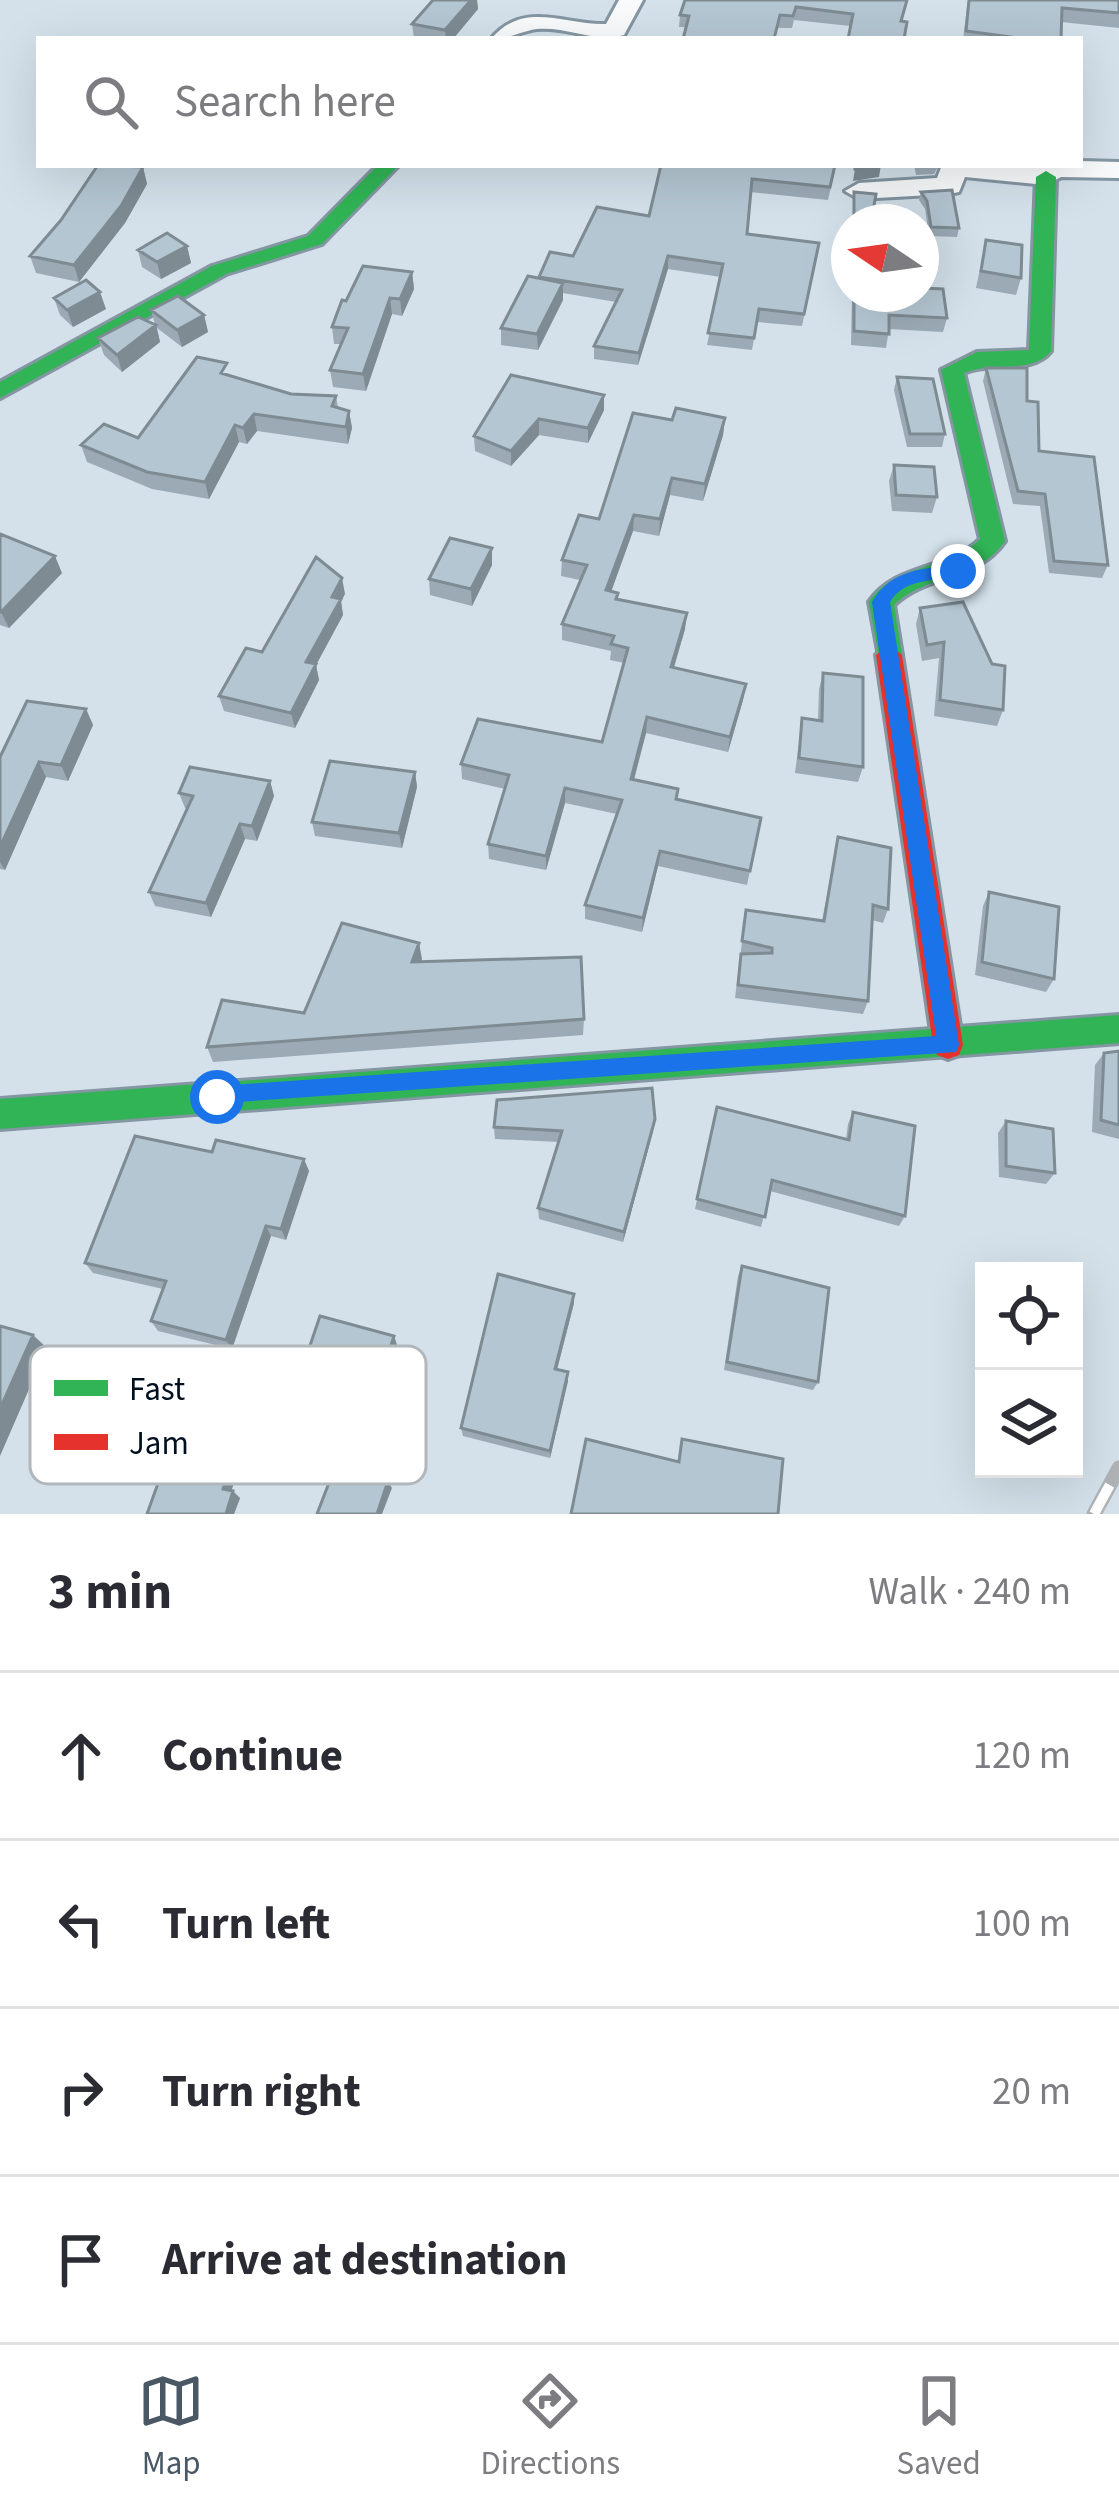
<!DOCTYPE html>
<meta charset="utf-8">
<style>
body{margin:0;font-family:"Source Sans 3",sans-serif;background:#f7f7f7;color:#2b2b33}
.controls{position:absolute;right:36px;bottom:36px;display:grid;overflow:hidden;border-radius:0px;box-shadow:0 12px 48px #0002}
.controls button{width:108px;height:108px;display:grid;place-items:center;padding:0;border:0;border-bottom:3px solid #e1e1e2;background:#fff;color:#2b2b33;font:60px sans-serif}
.compass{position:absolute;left:831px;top:204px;width:108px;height:108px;border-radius:50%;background:#fff;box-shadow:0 12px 48px #0002;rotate:283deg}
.stop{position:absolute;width:36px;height:36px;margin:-27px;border:9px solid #1a73e8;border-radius:50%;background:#fff}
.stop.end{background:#1a73e8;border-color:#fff;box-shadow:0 3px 12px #0008}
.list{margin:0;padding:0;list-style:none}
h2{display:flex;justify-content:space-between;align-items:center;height:156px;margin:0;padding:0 48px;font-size:51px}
h2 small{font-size:39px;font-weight:400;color:#7c7c81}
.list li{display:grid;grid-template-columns:78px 1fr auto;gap:36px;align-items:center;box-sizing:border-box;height:168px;padding:0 48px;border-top:3px solid #e1e1e2}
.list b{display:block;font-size:45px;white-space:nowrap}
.list em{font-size:39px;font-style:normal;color:#7c7c81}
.icon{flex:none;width:66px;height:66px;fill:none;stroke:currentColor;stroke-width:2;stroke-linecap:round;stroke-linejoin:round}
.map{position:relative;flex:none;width:1119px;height:1514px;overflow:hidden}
.search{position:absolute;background:#fff;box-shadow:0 12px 48px #0002;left:36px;right:36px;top:36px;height:132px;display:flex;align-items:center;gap:30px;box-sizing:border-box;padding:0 42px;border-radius:0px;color:#7c7c81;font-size:45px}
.sheet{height:828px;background:#fff}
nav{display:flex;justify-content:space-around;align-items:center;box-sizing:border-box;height:168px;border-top:3px solid #e1e1e2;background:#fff;font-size:33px;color:#7c7c81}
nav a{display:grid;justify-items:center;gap:6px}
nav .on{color:#4a5865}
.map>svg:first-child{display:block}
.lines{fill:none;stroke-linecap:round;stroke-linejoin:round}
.street-casing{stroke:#8396a2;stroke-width:6}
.fast-casing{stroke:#8396a2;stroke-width:6}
.jam-casing{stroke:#8396a2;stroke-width:6}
.street{fill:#f9fafc;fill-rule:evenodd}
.fast{fill:#30b455;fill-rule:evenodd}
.jam{fill:#e5322d;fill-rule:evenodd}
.rail-casing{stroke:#afb3b6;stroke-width:15}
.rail{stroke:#fff;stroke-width:10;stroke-dasharray:33;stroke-linecap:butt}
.wall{fill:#9baab5}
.shaded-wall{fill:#7e8b93}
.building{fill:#b4c6d2;stroke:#7e8b93;stroke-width:3}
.route{fill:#1a73e8}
.key{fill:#fff;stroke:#b2b7bc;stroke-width:3}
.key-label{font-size:33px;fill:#000f1e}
</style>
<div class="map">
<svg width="1119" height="1514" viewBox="0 0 1119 1514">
<rect width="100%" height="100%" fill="#d4e1ea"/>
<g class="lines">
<g class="street-casing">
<path id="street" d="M619 0H643L624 35C593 43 567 26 537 29 521 31 510 39 491 39 524 0 563 25 606 24Z
M1080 161 1119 162V178L1061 177 1046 185 965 177 959 192 949 194 859 199 845 191 859 183 937 178 942 165 1039 168Z"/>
</g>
<g class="fast-casing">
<path id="fast" d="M378 165H399L322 244 226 274 0 398V382L212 266 308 236Z
M1046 171 1056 177 1051 351C1033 375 990 361 964 373L1005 541C978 581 927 573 894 605L902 655 898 662H880L869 602C895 563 948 571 980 539L941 370 977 352 1029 350 1036 177Z
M1119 1015V1043L0 1129V1099Z"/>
</g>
<g class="jam-casing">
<path id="jam" d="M889 645 902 655 963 1045 959 1055 948 1059 937 1055 933 1045 876 655Z"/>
</g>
<use href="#street" class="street"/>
<use href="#fast" class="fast"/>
<use href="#jam" class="jam"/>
<g class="rail-casing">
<path id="rail" d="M1094 1514 1119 1468"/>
</g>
<use href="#rail" class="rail"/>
</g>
<path class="wall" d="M433 0H477L478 9 453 39H414L412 24Z
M908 0 902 21 850 26 794 20 792 28 679 27 680 15Z
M968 0H1119V28L1061 22V39H963Z
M661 165H836L828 200 750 192 747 234 819 243 802 326 757 322 752 350 707 345 721 277 668 269 638 365 594 359V346L616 302 563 293V300L538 350 501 345V328L539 278 573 256 649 216Z
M914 165H939L934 174 916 175Z
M143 167 147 184 125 223 79 282 36 273 30 256Z
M921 192 959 228 957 237 929 236 925 209 919 200Z
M986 240 1021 278 1016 295 976 288Z
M187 246 191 263 161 279 142 267 138 250Z
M412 272 414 289 402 316 392 314 366 391 333 387 330 370 341 344H334L332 327 346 301Z
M852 294H921L947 318 943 332 889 329 886 348 851 345Z
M54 298 106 309 73 327 60 315Z
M151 310 204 315 208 332 182 347 157 328 160 342 122 372 104 355 98 338 155 324Z
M986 368 1027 401 1039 451 1108 565 1102 578 1049 573 1040 506 1013 504 983 381Z
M230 376 291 394 336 396 338 407 349 411 352 428 348 444 257 431 247 444 239 442 209 499 152 489 87 462 81 445 138 438Z
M897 377 945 434 942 447H907L894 390Z
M604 395V410L588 443 539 435 511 466 475 451 474 436Z
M725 418 723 435 703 501 670 495 659 536 633 531 611 591 618 593V599L685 629 674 668 743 700 728 752 646 733 634 780 677 799 761 818 747 885 658 866 642 932 585 919V905L617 814 565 803 546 870 489 859 488 844 505 789 462 779 461 764 602 742 624 663 610 660 611 651 562 640V624L580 580 561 576 562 560 599 519 672 420Z
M894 465 937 497 932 513 892 511 889 481Z
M0 534 62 573 9 628 0 625Z
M492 565 472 606 430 595 429 579Z
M345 594 341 601 343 615 316 665 319 680 295 728 224 711 219 696 262 652Z
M920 608 992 664 1003 710 997 726 934 716 939 658 922 661 916 624Z
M823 673 863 767 858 782 795 773 802 718 818 720 819 689Z
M86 709 93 725 68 781 46 777 5 870 0 869V757Z
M415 772 417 787 402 848 315 836 312 822Z
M270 781 274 796 257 841 245 839 211 917 155 906 149 892 187 808H185L179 793Z
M838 837 888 909 883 923 872 920 868 1001 863 1014 735 998 746 910 822 921Z
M989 892 1054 979 1046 992 975 975 983 906Z
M419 943 421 962 584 1019 583 1035 213 1062 207 1047 304 1013Z
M1119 1051V1139L1092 1132 1095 1065 1104 1053Z
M717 1107 846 1139 848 1124 853 1112 905 1216 899 1226 770 1191 761 1227 695 1209Z
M1006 1121 1055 1173 1046 1184 999 1177 998 1133Z
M494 1127 653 1131 623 1242 539 1219 538 1208 559 1142 495 1139Z
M309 1171 286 1240 271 1236 232 1349 158 1331 151 1321 163 1289 93 1273 85 1263Z
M742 1266 818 1382 813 1390 724 1370 738 1276Z
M574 1294V1303L557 1370 568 1381 550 1458 463 1436 461 1428Z
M394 1336 397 1345 366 1441 258 1410 231 1491 240 1498 234 1514H147L203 1358 298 1381Z"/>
<path class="shaded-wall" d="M471 0H477L478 9 453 39H446L445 30Z
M881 165 879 177 853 181 855 169Z
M143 167 147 184 125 223 79 282 74 265Z
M187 246 191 263 161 279 157 262Z
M668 256V269L638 365 639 353Z
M412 272 414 289 402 316 400 299Z
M563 283V300L538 350 537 334Z
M100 292 106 309 73 327 67 310Z
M390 298 392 314 366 391 363 374Z
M204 315 208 332 182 347 177 330Z
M156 325 160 342 122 372 117 355Z
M604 395V410L588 443V428Z
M349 411 352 428 348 444 346 427Z
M254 414 257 431 247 444 243 428Z
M725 418 723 435 703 501 705 484Z
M539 419V435L511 466V451Z
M235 425 239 442 209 499 205 482Z
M672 478 670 495 659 536 660 519Z
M634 515 633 531 606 606V590Z
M492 548V565L472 606 471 589Z
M55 556 62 573 9 628 1 612Z
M342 578 345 594 341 601 343 615 316 665 319 680 295 728 291 713 306 662Z
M687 613 685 629 669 683 671 667Z
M746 684 743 700 728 752 730 737Z
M86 709 93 725 68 781 61 765Z
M647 717 646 733 630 794 631 779Z
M39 762 46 777 5 870 0 862V847Z
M415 772 417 787 402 848 399 833Z
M270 781 274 796 257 841 252 826Z
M565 788V803L546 870V856Z
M240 824 245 839 211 917 206 903Z
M660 851 658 866 642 932 643 918Z
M419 943 422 959 414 978 412 962Z
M655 1119 653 1131 623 1242 624 1232Z
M304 1159 309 1171 286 1240 281 1229Z
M266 1226 271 1236 232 1349 226 1340Z
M574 1294V1303L555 1377V1369Z
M33 1335 47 1348 0 1456V1409Z
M394 1336 397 1345 366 1441 363 1434Z
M568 1372V1381L550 1458V1451Z
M252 1402 258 1410 230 1495 223 1489Z
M388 1481 392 1488 382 1514H377Z
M233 1491 240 1498 234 1514H226Z"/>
<path class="building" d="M433 0H471L445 30 412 24Z
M685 0H907L901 21 907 22 904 39H848L853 14 796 7 793 16 780 15 774 39H683L689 16 680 15Z
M969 0H1119V13L1062 8 1061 39H1025L966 31Z
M98 165 143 167 121 206 74 265 30 256 61 220Z
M661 165H835L830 187 752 179 747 234 819 243 804 314 759 309 754 338 708 333 723 264 668 256 639 353 594 346 622 290 539 277 550 252 573 256 597 207 649 216Z
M855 165H880L855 169Z
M952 190 959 228 931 227 927 201 921 192Z
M854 192 876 194 871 222H854Z
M167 233 187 246 157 262 138 250Z
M986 240 1022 245 1021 278 981 271Z
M363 266 412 272 400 299 390 298 363 374 330 370 348 328 332 327 342 300 346 301Z
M528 276 563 283 537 334 501 328Z
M86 280 100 292 67 310 54 298Z
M921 288 943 289 947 318 889 315V334L854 331V294H921Z
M178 296 204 315 177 330 151 310Z
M138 317 156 325 117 355 98 338Z
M197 357 227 363 221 373 291 394 336 396 332 406 349 411 346 427 254 414 243 428 235 425 205 482 147 472 81 445 104 424 138 438Z
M986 368H1027V401L1038 402 1039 451 1094 457 1108 565 1054 561 1045 494 1018 491Z
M511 375 604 395 588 428 539 419 511 451 474 436Z
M897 377 933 379 945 434H910Z
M676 408 725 418 705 484 672 478 660 519 634 515 606 590 618 593 616 599 687 613 671 667 746 684 730 737 647 717 631 779 678 789 676 799 761 818 750 871 660 851 643 918 585 905 622 800 565 788 546 856 488 844 509 775 461 764 478 719 602 742 628 648 611 644 614 636 562 624 587 565 562 560 579 515 599 519 633 413 672 420Z
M894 465 934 467 937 497 896 495Z
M0 534 55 556 1 612H0Z
M450 538 492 548 471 589 429 579Z
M316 557 342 578 332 597 341 599 306 662 316 664 291 713 219 696 246 648 262 652Z
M963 602 992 664 1005 666 1003 710 940 700 944 642 927 645 920 608Z
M823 673 863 677V767L799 758 802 718 822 721Z
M27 701 86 709 61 765 39 762 0 847V757Z
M330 761 415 772 399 833 312 822Z
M190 767 270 781 252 826 240 824 206 903 149 892 193 796 179 793Z
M838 837 891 848 888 909 873 905 868 1001 738 985 741 954 772 953V948L742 941 746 910 824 921Z
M989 892 1059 907 1054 979 982 962Z
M342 923 419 943 412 962 581 957 584 1019 207 1047 222 1000 304 1013Z
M1119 1051V1125L1101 1120 1104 1053Z
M652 1088 655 1119 624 1232 538 1208 562 1131 494 1127 497 1100Z
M717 1107 849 1140 853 1112 915 1126 905 1216 772 1180 765 1217 697 1199Z
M1006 1121 1053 1129 1055 1173 1006 1166Z
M135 1136 212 1152 216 1140 304 1159 281 1229 266 1226 226 1340 151 1321 166 1281 85 1263Z
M742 1266 829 1288 818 1382 727 1362Z
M498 1274 574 1294 555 1369 568 1372 550 1451 461 1428Z
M320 1316 394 1336 363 1434 252 1402 223 1489 233 1491 226 1514H147L203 1358 298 1381Z
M0 1326 33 1335 0 1409Z
M586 1439 679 1462 682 1439 783 1459 778 1514H571Z
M337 1462 388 1481 377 1514H317Z"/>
<path class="route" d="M958 564 967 571 965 575C940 581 904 577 890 602L959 1045 956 1052 209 1104V1089L217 1086 936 1036 872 602C891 569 923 569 958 564Z"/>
<rect x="30" y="1346" width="396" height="138" rx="18" class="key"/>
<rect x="54" y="1380" width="54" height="16" fill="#30b455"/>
<rect x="54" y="1434" width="54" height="16" fill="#e5322d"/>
<g class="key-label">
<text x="129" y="1400">Fast</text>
<text x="129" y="1454">Jam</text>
</g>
</svg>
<div class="controls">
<button><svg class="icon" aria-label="locate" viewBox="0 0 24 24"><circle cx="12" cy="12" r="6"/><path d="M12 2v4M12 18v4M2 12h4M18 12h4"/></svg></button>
<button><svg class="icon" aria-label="layers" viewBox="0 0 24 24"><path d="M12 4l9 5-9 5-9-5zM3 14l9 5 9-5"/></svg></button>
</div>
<svg class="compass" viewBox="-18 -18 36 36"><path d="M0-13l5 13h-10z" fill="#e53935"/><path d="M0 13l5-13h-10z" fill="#7c7c81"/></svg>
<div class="stop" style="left:217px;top:1097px"></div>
<div class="stop end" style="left:958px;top:571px"></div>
<div class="search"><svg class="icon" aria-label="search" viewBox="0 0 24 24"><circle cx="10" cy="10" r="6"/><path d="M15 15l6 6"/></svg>Search here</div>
</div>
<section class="sheet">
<h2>3 min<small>Walk · 240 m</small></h2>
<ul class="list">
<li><svg class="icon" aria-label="ahead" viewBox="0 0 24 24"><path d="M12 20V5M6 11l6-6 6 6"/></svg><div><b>Continue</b></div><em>120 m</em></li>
<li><svg class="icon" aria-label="left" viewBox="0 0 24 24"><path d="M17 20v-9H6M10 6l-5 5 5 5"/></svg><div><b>Turn left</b></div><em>100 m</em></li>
<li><svg class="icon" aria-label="right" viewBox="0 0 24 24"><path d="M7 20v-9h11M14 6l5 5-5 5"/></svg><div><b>Turn right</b></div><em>20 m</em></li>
<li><svg class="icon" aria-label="arrive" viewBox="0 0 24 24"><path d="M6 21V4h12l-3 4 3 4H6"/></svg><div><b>Arrive at destination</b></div></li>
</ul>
</section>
<nav>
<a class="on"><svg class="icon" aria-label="map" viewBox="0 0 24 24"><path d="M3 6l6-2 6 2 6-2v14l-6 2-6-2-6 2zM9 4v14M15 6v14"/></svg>Map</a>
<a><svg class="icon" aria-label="directions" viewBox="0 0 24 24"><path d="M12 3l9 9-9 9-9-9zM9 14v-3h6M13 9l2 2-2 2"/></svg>Directions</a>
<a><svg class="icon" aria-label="saved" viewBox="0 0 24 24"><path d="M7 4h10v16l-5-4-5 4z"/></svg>Saved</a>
</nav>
